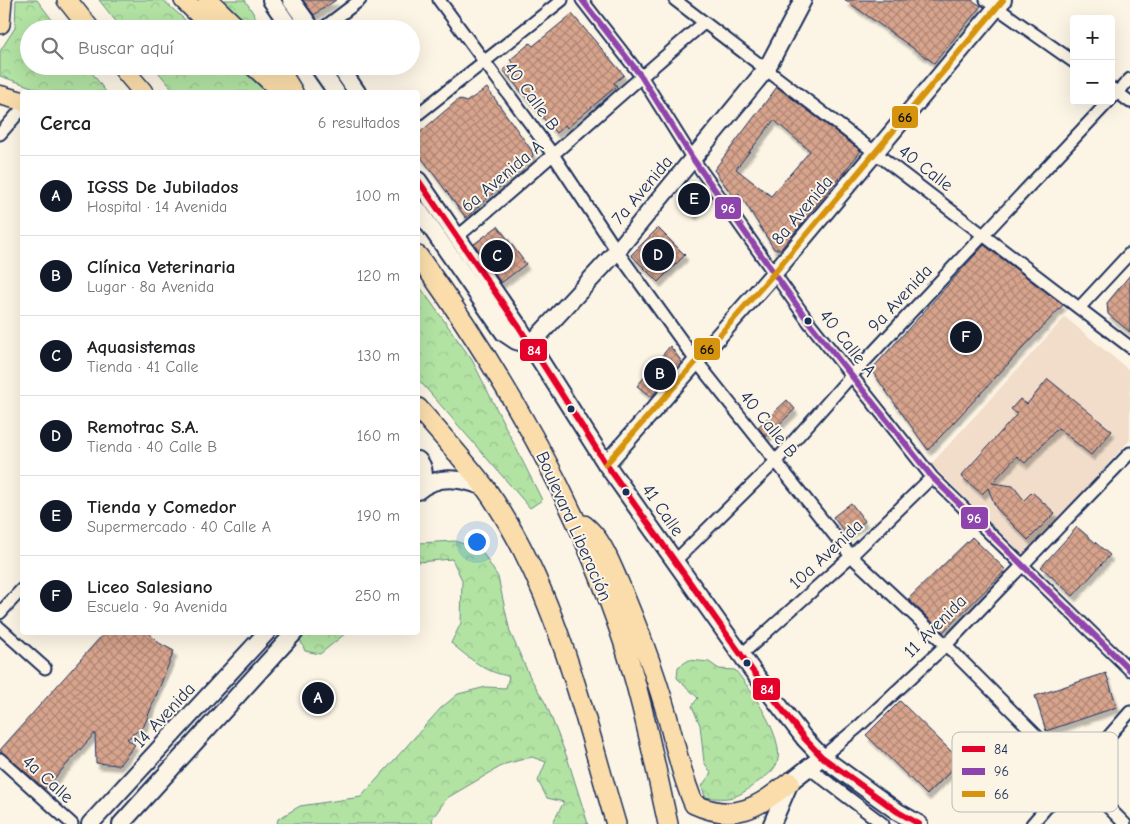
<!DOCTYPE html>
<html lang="es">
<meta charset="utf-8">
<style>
body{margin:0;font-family:"Comic Neue",sans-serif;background:#f2f2f2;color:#202124}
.controls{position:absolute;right:15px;top:15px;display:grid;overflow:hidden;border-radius:5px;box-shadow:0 5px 20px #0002}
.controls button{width:45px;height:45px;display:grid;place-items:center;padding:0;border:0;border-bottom:1px solid #e0e0e0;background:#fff;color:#202124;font:25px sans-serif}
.you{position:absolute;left:476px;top:541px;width:18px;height:18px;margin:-12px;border:4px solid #fff;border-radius:50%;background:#1a73e8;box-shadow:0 0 0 8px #1a73e833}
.badge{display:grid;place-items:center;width:32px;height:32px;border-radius:50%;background:#111827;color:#fff;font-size:16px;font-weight:700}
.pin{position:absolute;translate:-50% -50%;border:2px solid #fff;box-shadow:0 1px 5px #0006}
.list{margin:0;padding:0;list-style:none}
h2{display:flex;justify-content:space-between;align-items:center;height:65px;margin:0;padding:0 20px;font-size:21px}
h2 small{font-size:16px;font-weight:400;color:#757577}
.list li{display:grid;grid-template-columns:32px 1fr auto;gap:15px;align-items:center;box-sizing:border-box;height:80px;padding:0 20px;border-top:1px solid #e0e0e0}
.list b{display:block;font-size:19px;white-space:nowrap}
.list p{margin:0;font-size:16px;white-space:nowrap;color:#757577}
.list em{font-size:16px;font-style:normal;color:#757577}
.icon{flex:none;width:28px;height:28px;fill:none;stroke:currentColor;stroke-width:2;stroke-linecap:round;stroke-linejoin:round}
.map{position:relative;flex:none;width:1130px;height:824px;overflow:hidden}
.search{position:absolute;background:#fff;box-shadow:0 5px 20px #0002;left:20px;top:20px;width:400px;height:55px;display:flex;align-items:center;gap:12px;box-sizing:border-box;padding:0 18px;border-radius:28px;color:#757577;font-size:19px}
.panel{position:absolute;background:#fff;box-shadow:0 5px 20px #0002;left:20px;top:90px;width:400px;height:545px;border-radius:5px}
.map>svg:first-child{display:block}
.built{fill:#f1ddca}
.forest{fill:url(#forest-crowns);stroke:#668980}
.building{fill:url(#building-cross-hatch);stroke:#1b2f5e;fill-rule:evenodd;filter:url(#shadow)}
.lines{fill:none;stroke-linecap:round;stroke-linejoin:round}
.minor-casing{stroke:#1b2f5e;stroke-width:15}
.secondary-casing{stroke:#1b2f5e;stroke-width:20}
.primary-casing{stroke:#1b2f5e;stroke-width:21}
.trunk-casing{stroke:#1b2f5e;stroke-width:22}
.minor{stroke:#fcf5e5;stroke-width:11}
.secondary{stroke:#fcf5e5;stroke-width:16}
.primary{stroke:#faddab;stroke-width:18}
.trunk{stroke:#faddab;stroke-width:19}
.bus-1-casing{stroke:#fcf5e5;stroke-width:10}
.bus-2-casing{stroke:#fcf5e5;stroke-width:10}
.bus-3-casing{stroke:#fcf5e5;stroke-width:10}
.bus-1{stroke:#e4002b;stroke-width:6}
.bus-2{stroke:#8e44ad;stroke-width:6}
.bus-3{stroke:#d6940e;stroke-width:6}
.bus-dot{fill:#1b2f5e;stroke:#fcf5e5;stroke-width:2}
.labels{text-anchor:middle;stroke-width:4;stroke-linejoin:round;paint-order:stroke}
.street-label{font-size:18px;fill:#1b2f5e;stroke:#fcf5e5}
.key{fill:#fcf5e5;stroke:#b8babc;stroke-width:1}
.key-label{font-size:14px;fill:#1b2f5e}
.line-badge{stroke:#fcf5e5;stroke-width:2}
.badge-label{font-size:14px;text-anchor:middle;font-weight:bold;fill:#fff}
.pale-badge-label{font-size:14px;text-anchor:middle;font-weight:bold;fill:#111}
</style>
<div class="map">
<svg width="1130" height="824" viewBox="0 0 1130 824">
<defs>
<pattern id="forest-crowns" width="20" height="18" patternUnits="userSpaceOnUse" patternTransform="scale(1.25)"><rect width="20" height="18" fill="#b2e3a3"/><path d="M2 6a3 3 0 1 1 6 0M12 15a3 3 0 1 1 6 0" fill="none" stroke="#98c38f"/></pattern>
<pattern id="building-cross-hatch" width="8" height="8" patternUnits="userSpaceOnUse" patternTransform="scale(1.25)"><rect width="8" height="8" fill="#d8a48c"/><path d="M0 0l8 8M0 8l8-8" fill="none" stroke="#ae8676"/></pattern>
<filter id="shadow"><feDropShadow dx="3" dy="5.5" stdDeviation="1" flood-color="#0004"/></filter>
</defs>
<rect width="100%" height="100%" fill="#fcf5e5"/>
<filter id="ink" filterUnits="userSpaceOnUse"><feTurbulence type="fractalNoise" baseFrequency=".02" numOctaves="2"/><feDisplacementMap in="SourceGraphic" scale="10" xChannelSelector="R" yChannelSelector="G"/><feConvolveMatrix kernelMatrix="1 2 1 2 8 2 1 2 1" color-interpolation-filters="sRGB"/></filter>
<g filter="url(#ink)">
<path class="built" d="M1065 317 1130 371V440L1024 556 931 464Z"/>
<path class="forest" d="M16 0H37L59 29H29V66H87L106 92H46L0 76V51L15 28Z
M99 0H163L195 29H122Z
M217 0H245L263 29H247Z
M153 66H237L266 92H175Z
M418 284 472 360 542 500 530 508 418 379Z
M455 541 481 550 498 577 510 632 530 677 546 704 568 760 588 824H552L564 802 547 798 538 781 546 762 532 757 505 764 447 798 432 819 433 824H277L278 819 300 806 361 797 441 708 458 694 486 687 506 688 509 676C486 673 469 658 451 643L461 623 462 580 452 559 418 562V543Z
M304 633H346L320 654 305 651 299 637Z
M689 660 709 662 719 669 735 670C750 688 786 739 777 763 773 773 763 778 755 784 736 799 729 800 705 797L702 786 711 773 704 762 700 725 692 706 698 698 677 678 678 667Z"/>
<path class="building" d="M303 0H336L314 15Z
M845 0H972L981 6 934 63Z
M572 14 624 75 614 83 617 86 567 128 565 125 556 133 503 70 512 62 510 60 530 43 533 46Z
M777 87 861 151 781 249H774L739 193 735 199 714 170ZM774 120 810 151 771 196 736 169Z
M487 88 532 151 533 156 466 218 418 153V134L459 99 466 102Z
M694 184 709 196 694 214 679 202Z
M498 226 526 264 501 283 474 244Z
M658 228 685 255 658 282 631 255Z
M984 245 1063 305 928 450 871 370Z
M1130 275V332L1108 314 1107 303Z
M670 346 682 362 651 397 637 386Z
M1048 379 1112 431 1091 455 1058 428 1025 463 1017 456 992 483 1013 486 1024 500 1032 492 1055 513 1028 540 996 508 988 488 982 494 961 476 1017 414 1011 409 1020 399 1027 404Z
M787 400 795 409 766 437 758 427Z
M851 503 865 521 847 535 833 517Z
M1077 527 1110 555 1073 596 1041 567Z
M972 537 1006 570 943 632 908 599Z
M105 632H148L159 643 174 651 144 726 127 739 135 745 119 765 96 763 95 733 45 789 0 750Z
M1106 673 1117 707 1046 731 1035 696Z
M900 701 961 761 927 795 866 735Z"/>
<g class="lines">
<g class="minor-casing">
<path id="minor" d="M439 0 554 156 617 251 697 362 851 556 946 645 1125 824
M582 0 641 76 693 159 808 321 932 477 1130 670
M675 0 1130 347
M986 0 1074 62
M322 29 360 0
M1113 89 1130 102
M1111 99 1130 79
M418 114 562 0
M0 134 22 109
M457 237C541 167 621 93 704 23
M1079 308 1130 253
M675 561 776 461 851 376 1109 101
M0 613 22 589
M0 628 45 668
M741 655 851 556 932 477
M822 757 858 727 946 645 1130 453
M0 759 72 824
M809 768 883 824
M1032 824 1130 712"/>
</g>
<g class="secondary-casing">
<path id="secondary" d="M271 0 291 29
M291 0 312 29
M318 66 336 92
M339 66 357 92
M418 180 519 327 606 464 752 670 804 738 822 757 898 812 919 824
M418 209 504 333 516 341 530 345 617 251 767 68 803 0
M418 460C426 468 424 477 422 487
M606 464 775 272 1003 0
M418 491C438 474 461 478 484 487
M90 824 267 632
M121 824 295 632
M772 824 790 782 822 757"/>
</g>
<g class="primary-casing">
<path id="primary" d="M0 95 22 101"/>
</g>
<g class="trunk-casing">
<path id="trunk" d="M67 0 90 29
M184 0 214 29
M208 0 238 29
M0 24 2 0
M121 66 143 92
M254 66 282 92
M277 66 293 92
M418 256C500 369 571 490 617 623 640 688 653 756 668 824
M418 408C440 433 463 459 484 486 555 584 582 710 616 824
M584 525C602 539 610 563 619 583 636 623 652 664 664 705 674 738 680 773 694 804 735 823 758 807 790 782"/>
</g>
<use href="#minor" class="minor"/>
<use href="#secondary" class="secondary"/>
<use href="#primary" class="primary"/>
<use href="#trunk" class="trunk"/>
<g class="bus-1-casing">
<path id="bus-1" d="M418 180 519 327 606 464 752 670 804 738 822 757 898 812 919 824"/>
</g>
<g class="bus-2-casing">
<path id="bus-2" d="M582 0 641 76 693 159 808 321 932 477 1130 670"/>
</g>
<g class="bus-3-casing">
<path id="bus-3" d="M606 464 775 272 1003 0"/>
</g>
<use href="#bus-1" class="bus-1"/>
<use href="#bus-2" class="bus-2"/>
<use href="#bus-3" class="bus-3"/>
</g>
</g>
<g class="bus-dot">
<circle cx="808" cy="321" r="4.5"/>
<circle cx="571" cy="409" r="4.5"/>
<circle cx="626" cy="492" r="4.5"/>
<circle cx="747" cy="663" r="4.5"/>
</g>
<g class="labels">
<g class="street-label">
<text transform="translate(532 96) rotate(54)" y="6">40 Calle B</text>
<text transform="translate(926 168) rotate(38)" y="6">40 Calle</text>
<text transform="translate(502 176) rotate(-40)" y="6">6a Avenida A</text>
<text transform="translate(642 190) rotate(-50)" y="6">7a Avenida</text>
<text transform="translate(802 210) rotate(-50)" y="6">8a Avenida</text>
<text transform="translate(900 298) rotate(-47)" y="6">9a Avenida</text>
<text transform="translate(848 343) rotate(52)" y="6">40 Calle A</text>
<text transform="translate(769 424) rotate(51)" y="6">40 Calle B</text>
<text transform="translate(663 510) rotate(55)" y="6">41 Calle</text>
<text transform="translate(574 526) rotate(66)" y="6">Boulevard Liberación</text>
<text transform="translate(826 554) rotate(-43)" y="6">10a Avenida</text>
<text transform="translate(935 626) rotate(-45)" y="6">11 Avenida</text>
<text transform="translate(164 715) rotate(-47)" y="6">14 Avenida</text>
<text transform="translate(48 779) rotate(42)" y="6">4a Calle</text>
</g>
</g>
<rect x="952" y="732" width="166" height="80" rx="8" class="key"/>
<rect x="962" y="746" width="23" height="6" fill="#e4002b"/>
<rect x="962" y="768" width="23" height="7" fill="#8e44ad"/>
<rect x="962" y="791" width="23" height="6" fill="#d6940e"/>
<g class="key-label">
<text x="994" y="754">84</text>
<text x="994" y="776">96</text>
<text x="994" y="799">66</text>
</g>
<g class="line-badge">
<rect x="891" y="105" width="28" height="24" rx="5" fill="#d6940e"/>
<rect x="714" y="196" width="28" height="24" rx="5" fill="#8e44ad"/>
<rect x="693" y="337" width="28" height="24" rx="5" fill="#d6940e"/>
<rect x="519" y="338" width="29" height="24" rx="5" fill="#e4002b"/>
<rect x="960" y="506" width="29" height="24" rx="5" fill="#8e44ad"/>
<rect x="752" y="677" width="29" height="24" rx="5" fill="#e4002b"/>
</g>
<g class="badge-label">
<text x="728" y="213">96</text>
<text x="534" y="355">84</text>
<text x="974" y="523">96</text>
<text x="767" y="694">84</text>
</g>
<g class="pale-badge-label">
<text x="905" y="122">66</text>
<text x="707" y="354">66</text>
</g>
</svg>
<div class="controls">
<button>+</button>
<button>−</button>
</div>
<div class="you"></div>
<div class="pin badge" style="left:318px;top:698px">A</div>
<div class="pin badge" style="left:660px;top:374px">B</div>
<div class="pin badge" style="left:497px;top:256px">C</div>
<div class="pin badge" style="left:658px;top:255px">D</div>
<div class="pin badge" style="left:694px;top:199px">E</div>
<div class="pin badge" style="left:966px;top:337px">F</div>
<div class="search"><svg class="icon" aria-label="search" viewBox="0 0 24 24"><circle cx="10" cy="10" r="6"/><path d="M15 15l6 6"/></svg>Buscar aquí</div>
<section class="panel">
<h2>Cerca<small>6 resultados</small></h2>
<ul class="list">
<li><span class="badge">A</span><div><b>IGSS De Jubilados</b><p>Hospital · 14 Avenida</p></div><em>100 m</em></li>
<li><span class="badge">B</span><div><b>Clínica Veterinaria</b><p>Lugar · 8a Avenida</p></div><em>120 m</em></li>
<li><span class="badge">C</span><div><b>Aquasistemas</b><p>Tienda · 41 Calle</p></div><em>130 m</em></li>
<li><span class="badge">D</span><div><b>Remotrac S.A.</b><p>Tienda · 40 Calle B</p></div><em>160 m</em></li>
<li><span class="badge">E</span><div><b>Tienda y Comedor</b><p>Supermercado · 40 Calle A</p></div><em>190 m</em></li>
<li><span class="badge">F</span><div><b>Liceo Salesiano</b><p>Escuela · 9a Avenida</p></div><em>250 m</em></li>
</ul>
</section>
</div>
